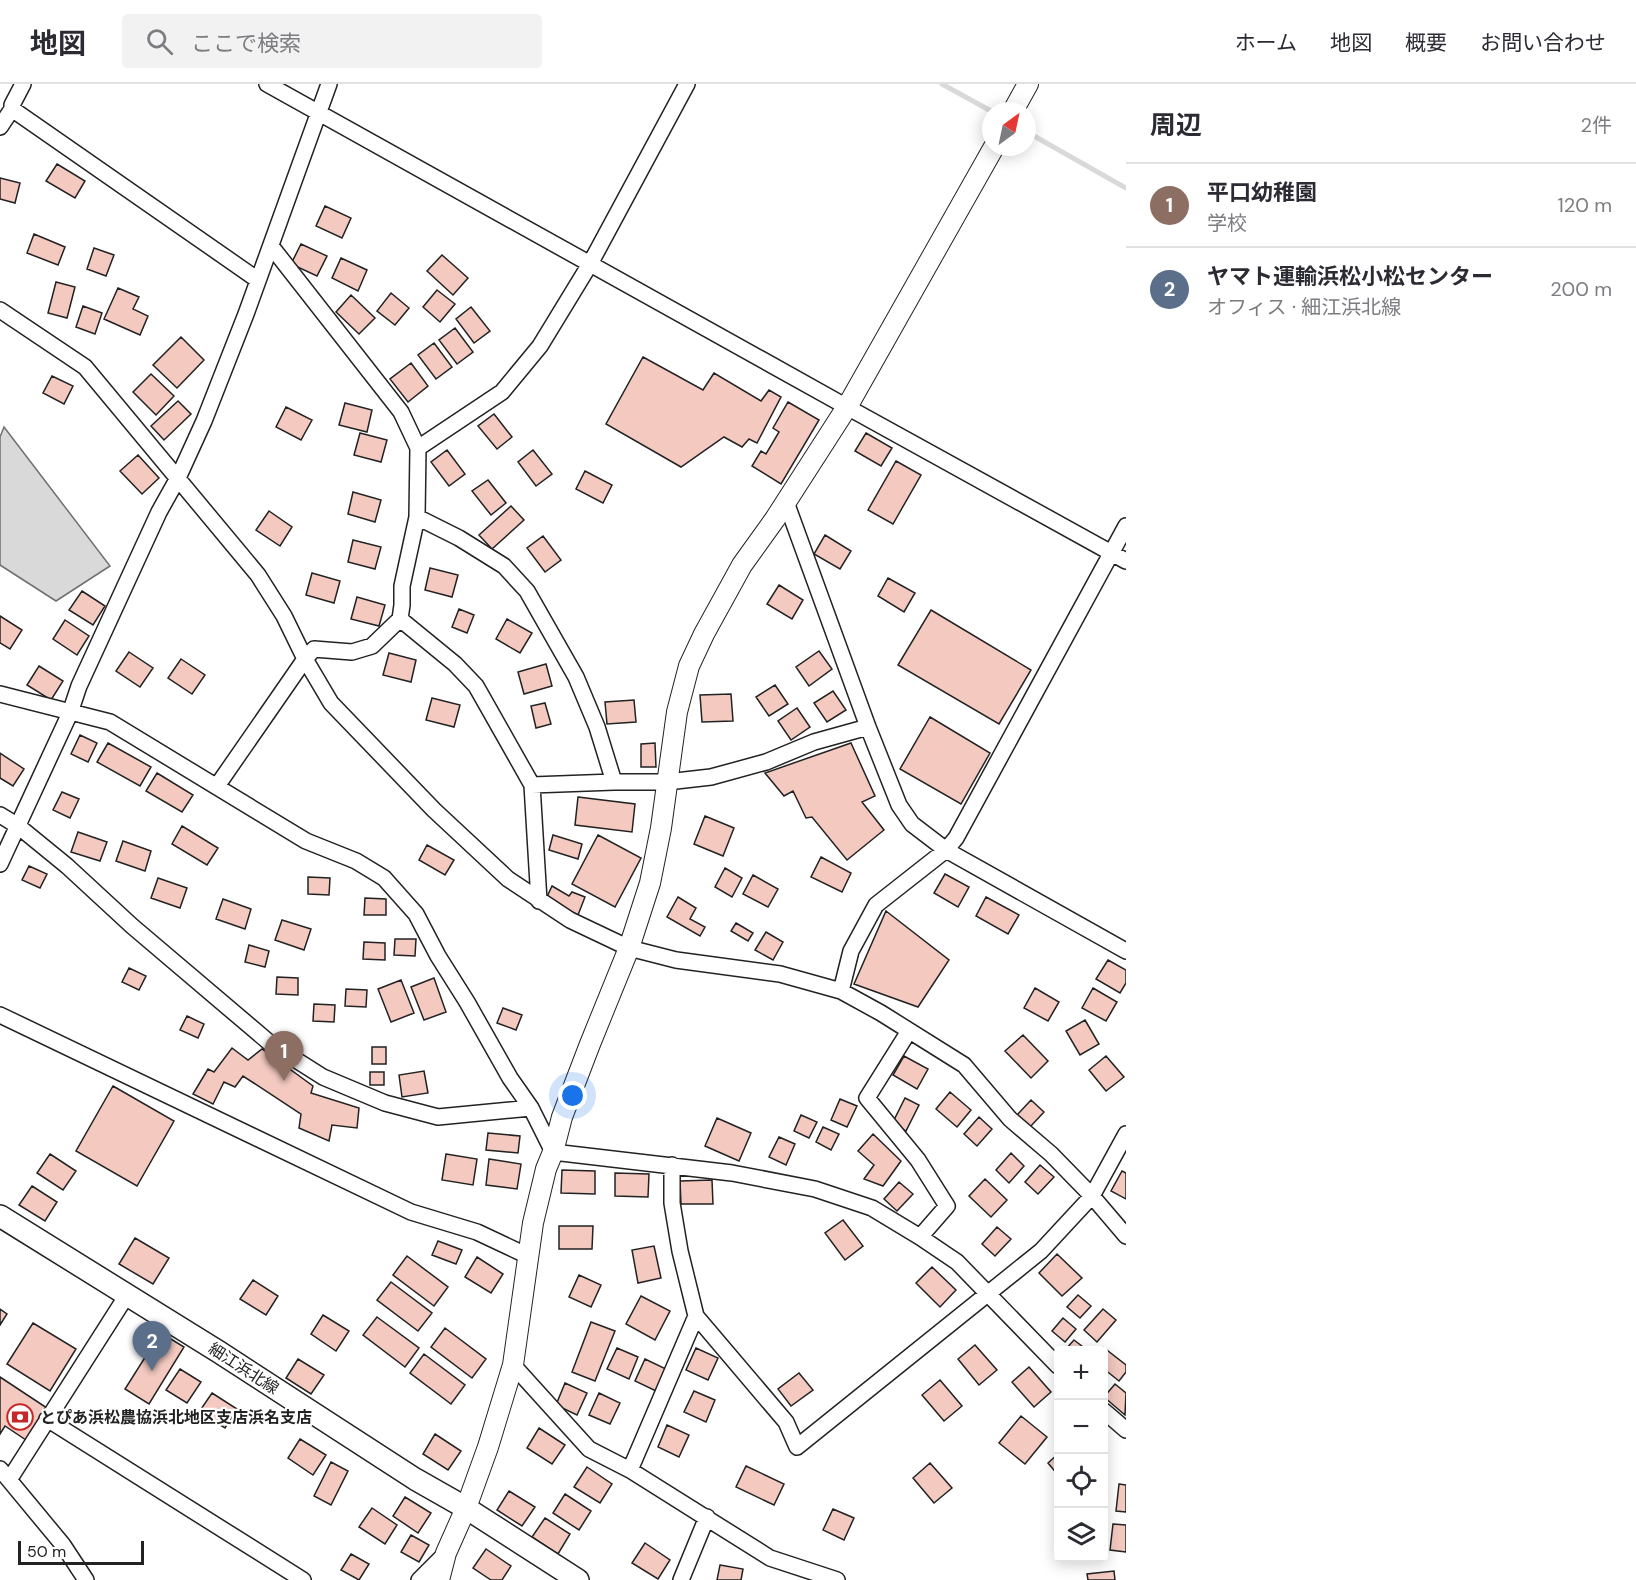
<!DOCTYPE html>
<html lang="ja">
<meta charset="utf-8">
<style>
body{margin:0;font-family:"DM Sans","Noto Sans JP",sans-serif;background:#f2f2f3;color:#2b2b33}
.controls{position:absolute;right:18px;bottom:18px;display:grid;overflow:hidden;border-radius:6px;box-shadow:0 3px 15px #0003}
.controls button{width:54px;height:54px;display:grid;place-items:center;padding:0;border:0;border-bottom:2px solid #e1e1e2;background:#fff;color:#2b2b33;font:30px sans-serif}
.compass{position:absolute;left:982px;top:18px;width:54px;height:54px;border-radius:50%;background:#fff;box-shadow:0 3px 15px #0003;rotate:33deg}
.scale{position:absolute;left:18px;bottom:15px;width:126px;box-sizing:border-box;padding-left:6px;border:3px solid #222;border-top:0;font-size:16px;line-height:21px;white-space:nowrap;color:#222;-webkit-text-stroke:4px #fff;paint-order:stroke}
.you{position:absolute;left:573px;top:1012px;width:21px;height:21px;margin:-15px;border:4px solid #fff;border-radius:50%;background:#1a73e8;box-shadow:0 0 0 9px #1a73e833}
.badge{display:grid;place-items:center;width:39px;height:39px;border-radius:50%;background:#0f766e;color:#fff;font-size:20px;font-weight:700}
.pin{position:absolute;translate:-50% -50px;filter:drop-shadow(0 2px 3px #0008)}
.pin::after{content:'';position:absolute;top:32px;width:21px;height:18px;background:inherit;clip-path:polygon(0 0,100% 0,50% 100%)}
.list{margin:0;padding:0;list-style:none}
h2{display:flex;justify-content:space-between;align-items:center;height:78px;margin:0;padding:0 24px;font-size:26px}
h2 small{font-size:20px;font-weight:400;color:#7c7c81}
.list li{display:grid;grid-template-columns:39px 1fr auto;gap:18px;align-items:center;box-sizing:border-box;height:84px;padding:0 24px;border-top:2px solid #e1e1e2}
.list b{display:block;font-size:22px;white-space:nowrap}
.list p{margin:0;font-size:20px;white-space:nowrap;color:#7c7c81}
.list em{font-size:20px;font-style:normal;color:#7c7c81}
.icon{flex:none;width:33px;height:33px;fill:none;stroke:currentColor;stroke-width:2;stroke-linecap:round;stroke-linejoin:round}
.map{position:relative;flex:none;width:1126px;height:1496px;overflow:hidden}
header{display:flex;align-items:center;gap:36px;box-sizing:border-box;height:84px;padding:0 30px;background:#fff;border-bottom:2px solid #e1e1e2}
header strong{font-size:28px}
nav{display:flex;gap:33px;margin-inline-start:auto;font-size:21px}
.search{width:420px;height:54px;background:#f2f2f3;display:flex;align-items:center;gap:15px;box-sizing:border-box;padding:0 21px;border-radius:6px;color:#7c7c81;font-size:22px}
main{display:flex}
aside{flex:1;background:#fff}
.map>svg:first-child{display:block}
.water{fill:#d9d9d9;stroke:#6f6f6f;stroke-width:1.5}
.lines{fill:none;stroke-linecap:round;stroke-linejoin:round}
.stream{stroke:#d9d9d9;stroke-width:5}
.building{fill:#f3c9c0;stroke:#222;stroke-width:1.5}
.minor-casing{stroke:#222;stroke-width:18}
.tertiary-casing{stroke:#222;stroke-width:22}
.secondary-casing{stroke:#222;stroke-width:24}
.minor{stroke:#fff;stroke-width:15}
.tertiary{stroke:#fff;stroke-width:20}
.secondary{stroke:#fff;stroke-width:21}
.labels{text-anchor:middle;stroke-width:4.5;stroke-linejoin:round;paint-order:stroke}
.street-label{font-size:16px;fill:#222;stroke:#fff}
.poi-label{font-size:16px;font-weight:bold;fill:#222;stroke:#fff;text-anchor:start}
</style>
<header>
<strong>地図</strong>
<div class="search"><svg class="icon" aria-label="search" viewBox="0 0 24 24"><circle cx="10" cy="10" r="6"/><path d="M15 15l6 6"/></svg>ここで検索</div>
<nav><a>ホーム</a><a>地図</a><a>概要</a><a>お問い合わせ</a></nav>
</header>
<main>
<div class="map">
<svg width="1126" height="1496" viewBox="0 0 1126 1496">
<rect width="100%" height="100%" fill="#fff"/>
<path class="water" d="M4 343 110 482 56 517 0 481V353Z"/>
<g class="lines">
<path class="stream" d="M942 0 991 27
M1027 48 1126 104"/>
</g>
<path class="building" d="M57 80 85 97 75 114 46 97Z
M0 94 20 99 15 119 0 115Z
M325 122 351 134 342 154 316 142Z
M34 150 65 163 58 181 27 169Z
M301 160 327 172 317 192 291 180Z
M94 164 114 171 106 192 87 185Z
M442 171 468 194 453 211 427 187Z
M341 174 367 186 358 207 332 194Z
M56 198 75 203 67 234 48 229Z
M118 204 139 213 133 225 148 232 140 251 104 235Z
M437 206 455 220 440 238 423 223Z
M391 209 409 224 395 241 377 227Z
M351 211 375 234 359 250 336 228Z
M83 222 102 229 95 250 76 243Z
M471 223 490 247 474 259 456 235Z
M455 244 473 268 457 280 439 256Z
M181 253 204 276 177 304 153 281Z
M434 259 452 283 436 295 418 271Z
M643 273 703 306 714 289 761 317 769 306 781 313 757 359 749 355 742 363 724 353 681 383 606 340Z
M411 279 428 302 408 318 390 295Z
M151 290 174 312 156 331 133 308Z
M52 292 73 302 64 320 43 309Z
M178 317 191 330 164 356 151 342Z
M788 318 819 336 781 400 752 382 761 367 766 370 779 348 773 344Z
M345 319 372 326 367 348 339 341Z
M286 323 312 336 301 356 276 343Z
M494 330 512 353 497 365 478 342Z
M360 349 387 356 381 378 354 371Z
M866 349 892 364 881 382 855 367Z
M447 366 465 390 449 402 431 378Z
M533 366 552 390 536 402 518 378Z
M138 371 159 394 142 410 120 387Z
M896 377 921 391 893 440 868 426Z
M585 387 612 401 603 419 576 405Z
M488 396 506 419 491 431 472 407Z
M353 408 381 416 375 438 348 430Z
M511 422 524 436 492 465 479 451Z
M269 427 292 443 280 462 256 446Z
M825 451 851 467 840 485 814 470Z
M543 452 561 476 545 488 527 464Z
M353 456 381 463 375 485 348 478Z
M430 484 458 491 452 513 425 506Z
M312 489 340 497 334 519 306 511Z
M888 494 915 509 904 528 878 512Z
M779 501 803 516 792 535 767 520Z
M82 507 105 522 93 541 69 526Z
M357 513 385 521 379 542 351 535Z
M459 525 474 531 467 549 452 543Z
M931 526 1031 586 999 640 898 581Z
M0 532 22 546 10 565 0 559Z
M507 535 532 549 520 569 496 555Z
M65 536 89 552 77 571 53 555Z
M819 567 832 585 809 602 796 583Z
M129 568 153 584 140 603 116 587Z
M389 569 416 576 411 598 383 591Z
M181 575 205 591 192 610 168 594Z
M546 580 552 602 524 610 518 588Z
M39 582 63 597 51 616 27 601Z
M775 601 788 620 769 632 756 613Z
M833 607 846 626 827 638 814 619Z
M731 610 733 637 702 638 700 611Z
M432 614 460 621 454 643 426 636Z
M634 616 636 638 607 640 605 618Z
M545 619 551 640 536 644 531 622Z
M797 624 810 643 791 656 778 637Z
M930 633 990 669 961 720 900 685Z
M80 651 97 659 88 678 71 670Z
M108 659 151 683 140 702 97 678Z
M655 659 656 683H641V660Z
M851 659 875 712 862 718 884 746 847 776 812 733 806 734 793 707 784 712 765 689Z
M0 669 24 685 13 702 0 694Z
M157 689 193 711 182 728 146 707Z
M62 708 79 715 70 734 53 726Z
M578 713 635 720 632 748 575 741Z
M705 732 734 744 723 772 694 760Z
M182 742 218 764 207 781 172 760Z
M78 748 107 758 100 777 71 768Z
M553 751 582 760 578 775 549 766Z
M598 751 641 774 615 823 572 800Z
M123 757 151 767 145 787 116 777Z
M427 761 454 776 445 791 419 776Z
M821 773 851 789 842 808 811 793Z
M29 782 47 790 40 804 22 796Z
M725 784 742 794 732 813 715 803Z
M945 790 969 803 958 823 934 809Z
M753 791 778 805 768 823 743 810Z
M308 793 330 794 329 811 308 810Z
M158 794 187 804 180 824 151 814Z
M552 802 569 812 572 808 585 813 578 831 546 815Z
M678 813 696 824 690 835 705 843 700 852 667 833Z
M986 813 1019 831 1008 850 976 832Z
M365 814 386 815V831H364Z
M223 815 251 825 245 845 216 835Z
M886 827 949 876 918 923 854 900Z
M282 836 311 845 304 866 275 856Z
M736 839 753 849 748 857 731 847Z
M766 848 783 858 773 876 755 866Z
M395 855H416L415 872 394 871Z
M364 858 385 859V876L363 875Z
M249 861 269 867 265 883 245 878Z
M1108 876 1126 886V899L1120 909 1096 895Z
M129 884 146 892 139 906 122 898Z
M277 893 298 894V911L276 910Z
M434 894 446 928 424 936 411 903Z
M401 896 414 929 391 938 378 905Z
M1035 904 1059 918 1048 937 1024 924Z
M1093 904 1117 918 1106 937 1082 924Z
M346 905 367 906 366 923 345 922Z
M314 920 335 921 334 938 313 937Z
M503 924 522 931 516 946 497 939Z
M187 932 204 940 198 954 180 946Z
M1085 936 1099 960 1080 971 1066 947Z
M1023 951 1048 977 1031 994 1005 967Z
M372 963H386V980H372Z
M232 964 248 976 262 965 313 1002 311 1009 359 1024 357 1044 332 1041 329 1057 299 1044 301 1030 243 992 235 1003 224 998 213 1020 193 1010 208 985 214 988Z
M904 972 928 985 917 1005 893 991Z
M1106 972 1124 993 1106 1007 1089 986Z
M424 987 428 1009 402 1013 399 991Z
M370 988H384V1001H370Z
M113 1002 174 1037 137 1102 76 1067Z
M950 1008 971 1026 957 1043 936 1025Z
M905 1014 919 1021 906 1047 892 1040Z
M840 1015 857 1022 847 1043 831 1036Z
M1031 1016 1044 1028 1030 1043 1017 1031Z
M801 1031 817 1038 809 1054 794 1047Z
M979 1033 992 1045 977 1062 964 1050Z
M717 1034 751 1049 739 1077 705 1062Z
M823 1043 839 1050 831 1066 816 1058Z
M488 1049 520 1052 518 1069 486 1066Z
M873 1050 901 1077 883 1102 864 1095 874 1081 858 1067Z
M779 1053 795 1060 786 1081 769 1073Z
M1011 1069 1024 1082 1009 1099 996 1086Z
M50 1070 76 1087 63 1106 37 1089Z
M446 1070 477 1075 473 1101 442 1096Z
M489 1075 521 1080 517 1105 486 1101Z
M1040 1081 1054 1093 1038 1110 1025 1098Z
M562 1086 595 1087V1110L561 1109Z
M1122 1087 1126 1089V1115L1111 1107Z
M615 1089 649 1090 648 1113 615 1112Z
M985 1095 1007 1116 991 1133 969 1112Z
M712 1096 713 1120H681L680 1097Z
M899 1098 913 1110 897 1127 884 1115Z
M32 1102 57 1118 45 1137 19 1121Z
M843 1136 863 1162 845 1176 825 1149Z
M559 1142H593L592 1165H559Z
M997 1143 1011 1155 995 1172 982 1160Z
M135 1154 169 1174 153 1200 119 1180Z
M438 1157 462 1166 456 1180 432 1171Z
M654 1162 661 1194 638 1199 632 1166Z
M1057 1170 1082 1194 1062 1212 1039 1189Z
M407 1172 448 1203 434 1222 393 1191Z
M477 1173 503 1190 491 1209 465 1193Z
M932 1183 956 1206 940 1223 916 1199Z
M579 1191 601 1201 591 1223 569 1213Z
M253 1196 278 1212 266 1231 240 1215Z
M391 1198 432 1229 418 1247 377 1216Z
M1078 1211 1091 1222 1080 1234 1067 1223Z
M641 1212 670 1227 655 1256 626 1240Z
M0 1225 7 1230 0 1241Z
M1103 1225 1116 1236 1097 1258 1084 1246Z
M323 1231 349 1247 336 1267 311 1250Z
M377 1233 419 1264 405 1283 363 1251Z
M1063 1234 1076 1245 1065 1258 1052 1247Z
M591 1238 615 1247 595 1297 572 1288Z
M33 1239 76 1265 50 1307 7 1280Z
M445 1244 486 1275 472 1294 431 1263Z
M166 1252 184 1263 149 1320 125 1305 149 1267 154 1270Z
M1074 1256 1087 1266H1065Z
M975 1261 997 1286 979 1301 958 1275Z
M1103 1263 1126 1281V1288L1119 1297 1104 1285V1266H1100Z
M617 1264 638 1273 629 1295 607 1285Z
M696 1264 718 1274 708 1296 686 1286Z
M424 1270 465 1301 451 1320 410 1289Z
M298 1275 324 1291 311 1310 286 1294Z
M645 1275 666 1285 656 1307 635 1297Z
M1029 1283 1051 1308 1034 1323 1012 1298Z
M180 1285 201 1298 187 1319 166 1306Z
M799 1289 813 1306 791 1322 778 1305Z
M0 1293 47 1324 26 1356 5 1342 0 1350Z
M940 1296 962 1322 944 1337 922 1311Z
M565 1299 587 1309 577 1331 556 1321Z
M1115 1300 1126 1309 1125 1331 1104 1313Z
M694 1307 715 1316 706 1338 684 1328Z
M212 1309 237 1325 225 1344 199 1328Z
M599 1309 620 1319 610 1340 589 1331Z
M1021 1332 1047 1353 1025 1380 999 1359Z
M667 1341 689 1351 679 1373 658 1363Z
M539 1344 565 1361 552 1380 527 1364Z
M435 1350 461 1367 448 1386 423 1370Z
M300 1355 326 1371 313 1391 288 1374Z
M1058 1370V1391L1048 1379Z
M331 1378 348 1387 331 1421 314 1412Z
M930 1379 952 1404 934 1419 913 1394Z
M746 1382 784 1400 774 1421 736 1403Z
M587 1383 612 1400 600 1419 574 1403Z
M1119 1400 1126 1401V1428L1116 1427Z
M509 1407 535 1423 522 1442 497 1426Z
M565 1410 591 1427 579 1446 553 1429Z
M405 1413 431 1429 418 1449 393 1432Z
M372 1424 397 1441 385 1460 359 1443Z
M833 1425 854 1434 844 1456 823 1446Z
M545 1434 570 1450 558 1470 532 1453Z
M1113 1440 1126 1441V1468L1110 1466Z
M411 1451 429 1461 419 1478 401 1468Z
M645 1459 670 1476 658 1495 632 1479Z
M486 1465 511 1482 502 1496H491L473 1484Z
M351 1470 369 1480 359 1496 341 1486Z
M720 1481 743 1485 741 1496H717Z
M1114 1487 1115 1496H1088L1087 1490Z"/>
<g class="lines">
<g class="minor-casing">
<path id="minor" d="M267 0 847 323 1126 477
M12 25 258 196
M0 43 12 25V21L23 0
M0 226 85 283 258 491 284 532 305 575 331 619 434 726 508 795 570 836 629 864 676 876 780 890 841 907 881 929 964 981 1010 1035 1051 1070 1092 1112 1126 1152
M418 364 502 308 540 262 590 180 687 0
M786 418 868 643 899 721 912 740 946 766 1126 867
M417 433 459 454 504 482 527 507 576 593 597 643 614 698
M400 535 455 580 476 602 532 701 539 817
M0 610 110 638 306 757 356 777 384 794 416 830 438 872 467 918 510 994 531 1024 553 1068 732 1089 815 1105 872 1124 920 1153 957 1178 1058 1282
M532 701 614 698H667L711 693 766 678 814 658 868 643
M217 702 305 575 314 565 352 568 372 562 400 535 402 521V502L417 433 418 364 401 328 271 162
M0 731 18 742 67 782 132 842 271 960 323 993 385 1019 438 1033 531 1024
M0 780 70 629 79 602 159 428 178 394 204 337 246 230 329 0
M841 907 851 867 876 821 946 766 956 754 1126 442
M0 931 411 1128 477 1148 528 1172
M909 947 867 1014 918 1076 947 1122 920 1153
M672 1081V1119L680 1167 696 1232 786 1338 797 1363 1041 1167 1092 1112 1126 1050
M513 1281 589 1365 630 1386 770 1474 837 1496
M1104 1327 1126 1346
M47 1335 303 1496
M0 1385 63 1461 86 1496
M630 1386 696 1232
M9 1396 127 1211
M419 1496 446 1469
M681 1496 707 1433"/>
</g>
<g class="tertiary-casing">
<path id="tertiary" d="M1013 27 1028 0
M439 1496 446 1469 466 1424 488 1363 513 1281 533 1139 546 1085 553 1068 562 1033 590 960 629 864 650 799 661 744 677 628 689 582 704 550 742 481 775 435 847 323 994 63"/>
</g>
<g class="secondary-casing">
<path id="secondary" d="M0 1132 219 1268 415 1395 466 1424 578 1496"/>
</g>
<use href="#minor" class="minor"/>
<use href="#tertiary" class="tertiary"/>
<use href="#secondary" class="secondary"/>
</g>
<defs>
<g id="bank-ring" transform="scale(1.35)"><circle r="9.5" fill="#fff" stroke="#c62828" stroke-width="1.5"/><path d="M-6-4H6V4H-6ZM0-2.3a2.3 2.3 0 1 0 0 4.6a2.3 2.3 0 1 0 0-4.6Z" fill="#c62828"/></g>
</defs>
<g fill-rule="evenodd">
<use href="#bank-ring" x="20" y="1333"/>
</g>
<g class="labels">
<g class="street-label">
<text transform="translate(244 1284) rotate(33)" y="6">細江浜北線</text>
</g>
<g class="poi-label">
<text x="40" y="1339">とぴあ浜松農協浜北地区支店浜名支店</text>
</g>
</g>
</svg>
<div class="controls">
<button>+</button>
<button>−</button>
<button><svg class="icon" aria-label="locate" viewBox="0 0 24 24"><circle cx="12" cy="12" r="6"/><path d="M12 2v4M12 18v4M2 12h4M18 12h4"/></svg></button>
<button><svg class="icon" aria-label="layers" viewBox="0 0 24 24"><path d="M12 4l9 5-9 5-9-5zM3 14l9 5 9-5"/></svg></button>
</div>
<svg class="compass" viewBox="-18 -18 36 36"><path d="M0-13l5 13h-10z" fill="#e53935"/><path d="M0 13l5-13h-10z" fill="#7c7c81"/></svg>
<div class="scale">50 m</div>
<div class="you"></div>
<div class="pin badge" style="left:284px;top:997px;background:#8d6e63">1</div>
<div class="pin badge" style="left:152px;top:1287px;background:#5c6f8a">2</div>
</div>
<aside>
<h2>周辺<small>2件</small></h2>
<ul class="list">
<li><span class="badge" style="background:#8d6e63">1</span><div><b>平口幼稚園</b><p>学校</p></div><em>120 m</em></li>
<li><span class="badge" style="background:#5c6f8a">2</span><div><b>ヤマト運輸浜松小松センター</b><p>オフィス · 細江浜北線</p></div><em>200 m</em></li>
</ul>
</aside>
</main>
